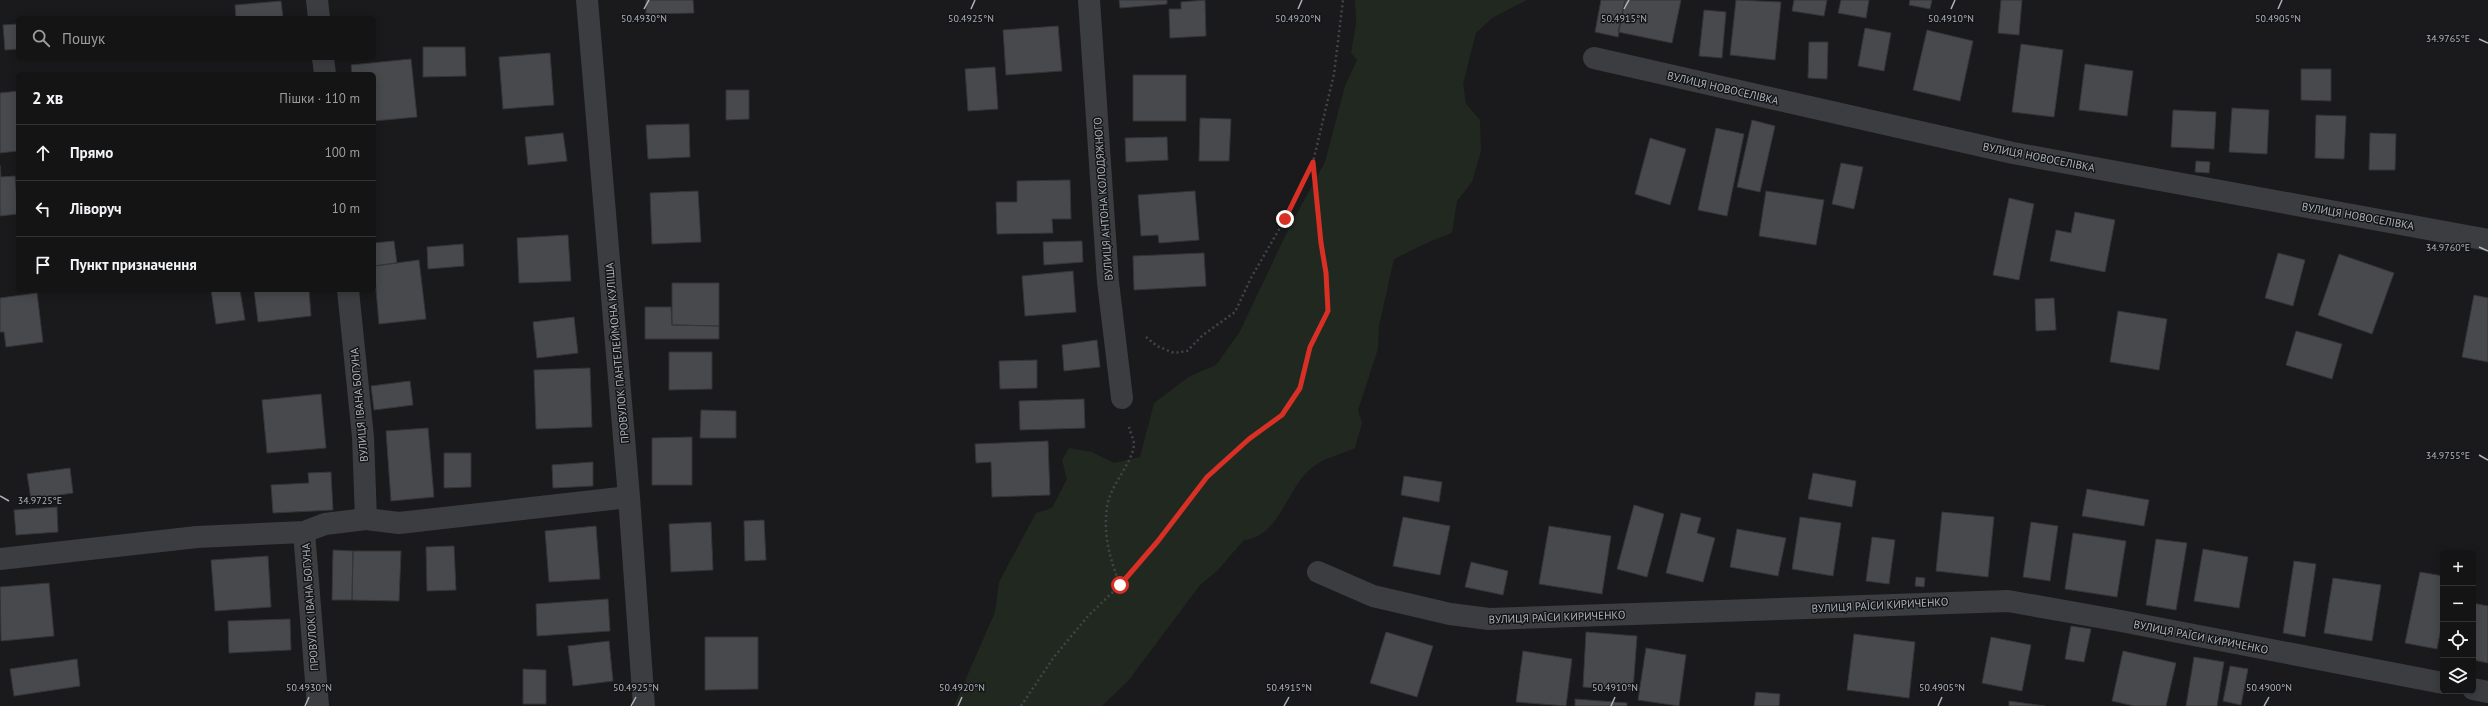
<!DOCTYPE html>
<html lang="uk">
<meta charset="utf-8">
<style>
body{margin:0;font-family:"PT Sans",sans-serif;background:#1d1d1e;color:#f1f3f6}
.controls{position:absolute;right:12px;bottom:12px;display:grid;overflow:hidden;border-radius:6px;box-shadow:0 2px 10px #0003}
.controls button{width:36px;height:36px;display:grid;place-items:center;padding:0;border:0;border-bottom:1px solid #333334;background:#141415;color:#f1f3f6;font:20px sans-serif}
.stop{position:absolute;width:12px;height:12px;margin:-9px;border:3px solid #d93025;border-radius:50%;background:#fff}
.stop.end{background:#d93025;border-color:#fff;box-shadow:0 1px 4px #0008}
.list{margin:0;padding:0;list-style:none}
h2{display:flex;justify-content:space-between;align-items:center;height:52px;margin:0;padding:0 16px;font-size:17px}
h2 small{font-size:13px;font-weight:400;color:#9d9ea0}
.list li{display:grid;grid-template-columns:26px 1fr auto;gap:12px;align-items:center;box-sizing:border-box;height:56px;padding:0 16px;border-top:1px solid #333334}
.list b{display:block;font-size:15px;white-space:nowrap}
.list em{font-size:13px;font-style:normal;color:#9d9ea0}
.icon{flex:none;width:22px;height:22px;fill:none;stroke:currentColor;stroke-width:2;stroke-linecap:round;stroke-linejoin:round}
.map{position:relative;flex:none;width:2488px;height:706px;overflow:hidden}
.search{position:absolute;background:#141415;box-shadow:0 2px 10px #0003;left:16px;top:16px;width:360px;height:44px;display:flex;align-items:center;gap:10px;box-sizing:border-box;padding:0 14px;border-radius:6px;color:#9d9ea0;font-size:15px}
.panel{position:absolute;background:#141415;box-shadow:0 2px 10px #0003;left:16px;top:72px;width:360px;height:220px;border-radius:6px}
.map>svg:first-child{display:block}
.green{fill:#202820}
.building{fill:#47494c;stroke:#343538}
.lines{fill:none;stroke-linecap:round;stroke-linejoin:round}
.path{stroke:#414448;stroke-width:2.5;stroke-dasharray:2 3;stroke-linecap:butt}
.street{stroke:#3b3d41;stroke-width:22}
.route{stroke:#d93025;stroke-width:5}
.ticks{fill:none;stroke:#adb4bc;stroke-width:1.5}
.labels{text-anchor:middle;stroke-width:3;stroke-linejoin:round;paint-order:stroke}
.street-label{font-size:11px;fill:#adb4bc;stroke:#151517}
.ticks-label{font-size:10px;text-anchor:middle;fill:#adb4bc;stroke:#151517;stroke-width:3;stroke-linejoin:round;paint-order:stroke}
</style>
<div class="map">
<svg width="2488" height="706" viewBox="0 0 2488 706">
<rect width="100%" height="100%" fill="#1a1a1c"/>
<path class="green" d="M1355 0H1527L1492 18 1476 33 1463 84 1466 104 1480 120 1481 151 1472 182 1457 201 1452 233 1431 241 1394 259 1379 326 1378 349 1358 410 1362 423 1355 448C1342 454 1324 458 1313 467 1286 487 1281 536 1244 540L1217 571 1200 585 1128 681 1102 706H954L995 612 999 582 1036 513 1052 508 1067 479 1062 460 1069 448 1092 452 1114 463 1140 457 1154 403 1190 376 1216 365 1239 333 1289 228 1325 162 1345 86 1357 60 1351 53 1356 24Z"/>
<path class="building" d="M646 0H693L694 13 646 14Z
M1119 0H1167V4L1120 8Z
M1205 0 1206 36 1170 38 1169 9H1181V2Z
M1601 0H1625L1618 37 1595 32Z
M1625 0H1681L1672 43 1618 32Z
M1736 0 1781 2 1775 60 1730 55Z
M1794 0H1827L1824 16 1792 11Z
M1841 0H1869L1866 18 1838 13Z
M1910 0H1932L1930 9 1909 5Z
M2001 0H2022L2019 35 1998 33Z
M281 1 283 18H236L235 5Z
M1704 10 1726 12 1722 58 1699 56Z
M18 24V49L5 50 3 25Z
M1058 26 1062 71 1006 75 1003 30Z
M1865 28 1891 33 1884 71 1858 66Z
M1927 30 1973 41 1960 101 1913 90Z
M1809 42H1828L1827 79 1808 78Z
M2021 44 2063 50 2054 117 2012 112Z
M423 47H465L466 76 423 77Z
M550 53 554 105 503 109 499 57Z
M411 59 417 117 374 121V74H352L351 65Z
M2085 64 2133 71 2127 116 2079 110Z
M995 67 998 109 968 111 965 69Z
M2301 69H2331V101L2301 100Z
M1133 75H1186V121H1133Z
M726 90H749V119L726 120Z
M18 91V151L0 153V93Z
M2232 108 2269 110 2267 154 2229 152Z
M2173 110 2216 112 2214 149 2171 147Z
M2316 115 2346 116 2344 159 2315 158Z
M1200 118 1231 119 1229 161H1199Z
M1752 120 1775 126 1760 192 1737 187Z
M689 124 690 157 648 159 646 125Z
M1716 128 1744 134 1727 216 1698 210Z
M563 133 567 161 528 165 525 137Z
M2370 133 2396 134 2395 170H2369Z
M1167 137 1168 160 1126 162 1125 138Z
M1650 138 1686 149 1670 205 1635 194Z
M2196 161 2210 162 2209 173 2195 172Z
M1841 163 1863 167 1854 209 1832 204Z
M0 165 1 177 15 176 18 214 0 216Z
M1070 180 1071 219H1052L1053 233 997 234 996 202H1017V181Z
M698 191 701 242 652 244 650 193Z
M1195 191 1199 240 1159 243 1158 235 1141 236 1138 195Z
M1766 191 1824 200 1816 245 1759 236Z
M2009 198 2034 204 2019 280 1993 275Z
M2075 212 2115 220 2105 272 2050 261 2056 230 2071 233Z
M568 235 571 281 519 283 517 238Z
M394 241 397 263 374 266V243Z
M1082 241 1083 262 1044 265 1043 242Z
M463 244 464 266 428 269 427 247Z
M1204 253 1206 286 1134 290 1133 256Z
M2278 253 2305 260 2293 306 2265 298Z
M2339 254 2394 273 2372 334 2318 315Z
M419 260 426 319 379 324 374 266Z
M1073 271 1076 312 1025 316 1022 276Z
M672 283H719V326L672 325Z
M211 290H240L245 320 216 324Z
M254 290H309L311 316 258 322Z
M37 293 43 342 6 347 4 332H0V298Z
M2474 295 2488 298V362L2462 357Z
M2054 298 2056 330 2036 331 2035 299Z
M645 307H671L672 325 719 326V339H645Z
M2118 311 2167 319 2159 370 2110 362Z
M574 317 578 353 537 358 533 322Z
M2296 331 2342 344 2332 379 2286 365Z
M1097 340 1100 367 1064 371 1062 345Z
M669 352H712V389L669 390Z
M1037 360V388L1000 389 999 361Z
M590 368 592 427 536 429 534 370Z
M410 381 413 405 374 410 371 386Z
M321 394 326 448 267 453 262 400Z
M1084 399 1085 428 1020 430 1019 401Z
M701 410 736 411V438H700Z
M428 428 434 497 391 501 386 431Z
M692 437V485H652V438Z
M1048 441 1050 495 992 497 991 462 976 463 975 444Z
M444 453H471V487L444 488Z
M593 462V486L553 488 552 465Z
M70 468 73 493 31 499 27 474Z
M331 472 333 510 273 513 271 485 309 483 308 473Z
M1813 473 1856 481 1852 507 1808 499Z
M1404 476 1442 482 1439 502 1401 495Z
M2087 489 2149 500 2144 526 2082 516Z
M1634 505 1664 514 1647 577 1617 569Z
M57 507 58 532 16 535 14 510Z
M1942 512 1994 517 1988 577 1936 571Z
M1681 513 1701 518 1697 533 1715 538 1703 582 1666 573Z
M1403 517 1450 526 1440 575 1393 566Z
M1800 517 1841 523 1833 576 1792 569Z
M764 520 766 560 745 561 744 521Z
M711 522 713 570 671 572 669 524Z
M2031 522 2058 526 2050 581 2023 577Z
M596 526 600 579 549 582 545 531Z
M1549 526 1611 536 1602 594 1539 584Z
M1737 529 1786 538 1778 576 1730 567Z
M2073 533 2126 541 2117 597 2065 589Z
M1872 537 1895 540 1889 584 1866 581Z
M2156 539 2187 543 2176 610 2146 605Z
M454 546 456 590 427 591 426 547Z
M2203 549 2248 557 2239 608 2194 601Z
M333 550 353 551 352 600H332Z
M353 551H401L399 601 352 600Z
M268 556 271 607 215 611 211 560Z
M2294 561 2316 564 2305 637 2283 633Z
M1471 562 1508 571 1503 595 1465 587Z
M2420 572 2443 576V618L2437 649 2405 643Z
M1916 577 1925 578 1924 587 1915 586Z
M2333 578 2381 585 2372 641 2324 633Z
M49 583 54 636 1 641 0 587Z
M608 599 610 631 537 636 536 604Z
M2473 603 2488 606V663L2473 660Z
M290 619 291 650 229 653 228 621Z
M2071 626 2091 629 2084 662 2065 659Z
M1386 632 1433 646 1417 697 1370 683Z
M1586 632 1637 636 1633 690 1583 687Z
M1854 634 1915 642 1909 698 1847 690Z
M705 637H758V689L705 690Z
M1991 637 2031 645 2022 691 1982 683Z
M609 641 613 681 573 686 568 646Z
M1646 648 1686 655 1679 706 1638 700Z
M1523 651 1572 659 1566 706 1516 702Z
M2123 651 2176 663 2166 706H2134L2112 701Z
M2194 657 2224 662 2217 706H2186Z
M77 659 80 686 14 696 10 669Z
M2230 666 2248 669 2241 705 2223 701Z
M523 669 546 670V704H523Z
M1756 692 1780 694 1779 706H1754Z
M1575 699 1627 703V706H1575Z
M2009 701 2045 706H2009Z"/>
<g class="lines">
<path class="path" d="M1146 337 1157 346 1174 353 1187 351 1203 335 1235 312 1251 278 1285 219 1313 162
M1120 585C1110 559 1103 535 1107 507 1110 485 1132 464 1134 445 1134 439 1130 432 1129 427
M1021 706 1054 657 1088 616 1120 585 1158 541 1207 477 1249 439 1282 415 1300 388 1310 347 1327 311 1326 273 1321 243 1313 162 1334 74 1343 0"/>
<path class="street" d="M317 0 319 18
M587 0 629 497 644 706
M1089 0 1108 282 1122 398
M323 58 325 74
M1594 58 2013 153 2488 240
M348 290 363 437 366 519
M304 532 318 706
M0 559 197 537 304 532 325 524 366 519 399 523 629 497
M1318 572 1373 596 1450 614 1489 619 2008 601 2121 621 2443 683
M2473 689 2488 692"/>
</g>
<g class="lines">
<path class="route" d="M1120 585 1158 541 1207 477 1249 439 1282 415 1300 388 1310 347 1328 311 1326 273 1321 243 1313 162 1285 219"/>
</g>
<path class="ticks" d="M644 9 649 0M971 9 975 0M1298 9 1302 0M1624 9 1629 0M1951 9 1955 0M2278 9 2282 0M2479 39 2488 43M2479 247 2488 251M2479 455 2488 460M0 496 9 501M305 706 309 697M631 706 636 697M958 706 962 697M1284 706 1289 697M1611 706 1615 697M1938 706 1942 697M2264 706 2269 697"/>
<g class="labels">
<g class="street-label">
<text transform="translate(1723 88) rotate(13)" y="4">ВУЛИЦЯ НОВОСЕЛІВКА</text>
<text transform="translate(2039 157) rotate(11)" y="4">ВУЛИЦЯ НОВОСЕЛІВКА</text>
<text transform="translate(1103 199) rotate(-94)" y="4">ВУЛИЦЯ АНТОНА КОЛОДЯЖНОГО</text>
<text transform="translate(2358 216) rotate(10)" y="4">ВУЛИЦЯ НОВОСЕЛІВКА</text>
<text transform="translate(617 353) rotate(-95)" y="4">ПРОВУЛОК ПАНТЕЛЕЙМОНА КУЛІША</text>
<text transform="translate(359 405) rotate(-95)" y="4">ВУЛИЦЯ ІВАНА БОГУНА</text>
<text transform="translate(1880 605) rotate(-3)" y="4">ВУЛИЦЯ РАЇСИ КИРИЧЕНКО</text>
<text transform="translate(310 607) rotate(-94)" y="4">ПРОВУЛОК ІВАНА БОГУНА</text>
<text transform="translate(1557 617) rotate(-2)" y="4">ВУЛИЦЯ РАЇСИ КИРИЧЕНКО</text>
<text transform="translate(2201 637) rotate(11)" y="4">ВУЛИЦЯ РАЇСИ КИРИЧЕНКО</text>
</g>
</g>
<g class="ticks-label">
<text x="644" y="22">50.4930°N</text>
<text x="971" y="22">50.4925°N</text>
<text x="1298" y="22">50.4920°N</text>
<text x="1624" y="22">50.4915°N</text>
<text x="1951" y="22">50.4910°N</text>
<text x="2278" y="22">50.4905°N</text>
<text x="2448" y="42">34.9765°E</text>
<text x="2448" y="251">34.9760°E</text>
<text x="2448" y="459">34.9755°E</text>
<text x="40" y="504">34.9725°E</text>
<text x="309" y="691">50.4930°N</text>
<text x="636" y="691">50.4925°N</text>
<text x="962" y="691">50.4920°N</text>
<text x="1289" y="691">50.4915°N</text>
<text x="1615" y="691">50.4910°N</text>
<text x="1942" y="691">50.4905°N</text>
<text x="2269" y="691">50.4900°N</text>
</g>
</svg>
<div class="controls">
<button>+</button>
<button>−</button>
<button><svg class="icon" aria-label="locate" viewBox="0 0 24 24"><circle cx="12" cy="12" r="6"/><path d="M12 2v4M12 18v4M2 12h4M18 12h4"/></svg></button>
<button><svg class="icon" aria-label="layers" viewBox="0 0 24 24"><path d="M12 4l9 5-9 5-9-5zM3 14l9 5 9-5"/></svg></button>
</div>
<div class="stop" style="left:1120px;top:585px"></div>
<div class="stop end" style="left:1285px;top:219px"></div>
<div class="search"><svg class="icon" aria-label="search" viewBox="0 0 24 24"><circle cx="10" cy="10" r="6"/><path d="M15 15l6 6"/></svg>Пошук</div>
<section class="panel">
<h2>2 хв<small>Пішки · 110 m</small></h2>
<ul class="list">
<li><svg class="icon" aria-label="ahead" viewBox="0 0 24 24"><path d="M12 20V5M6 11l6-6 6 6"/></svg><div><b>Прямо</b></div><em>100 m</em></li>
<li><svg class="icon" aria-label="left" viewBox="0 0 24 24"><path d="M17 20v-9H6M10 6l-5 5 5 5"/></svg><div><b>Ліворуч</b></div><em>10 m</em></li>
<li><svg class="icon" aria-label="arrive" viewBox="0 0 24 24"><path d="M6 21V4h12l-3 4 3 4H6"/></svg><div><b>Пункт призначення</b></div></li>
</ul>
</section>
</div>
